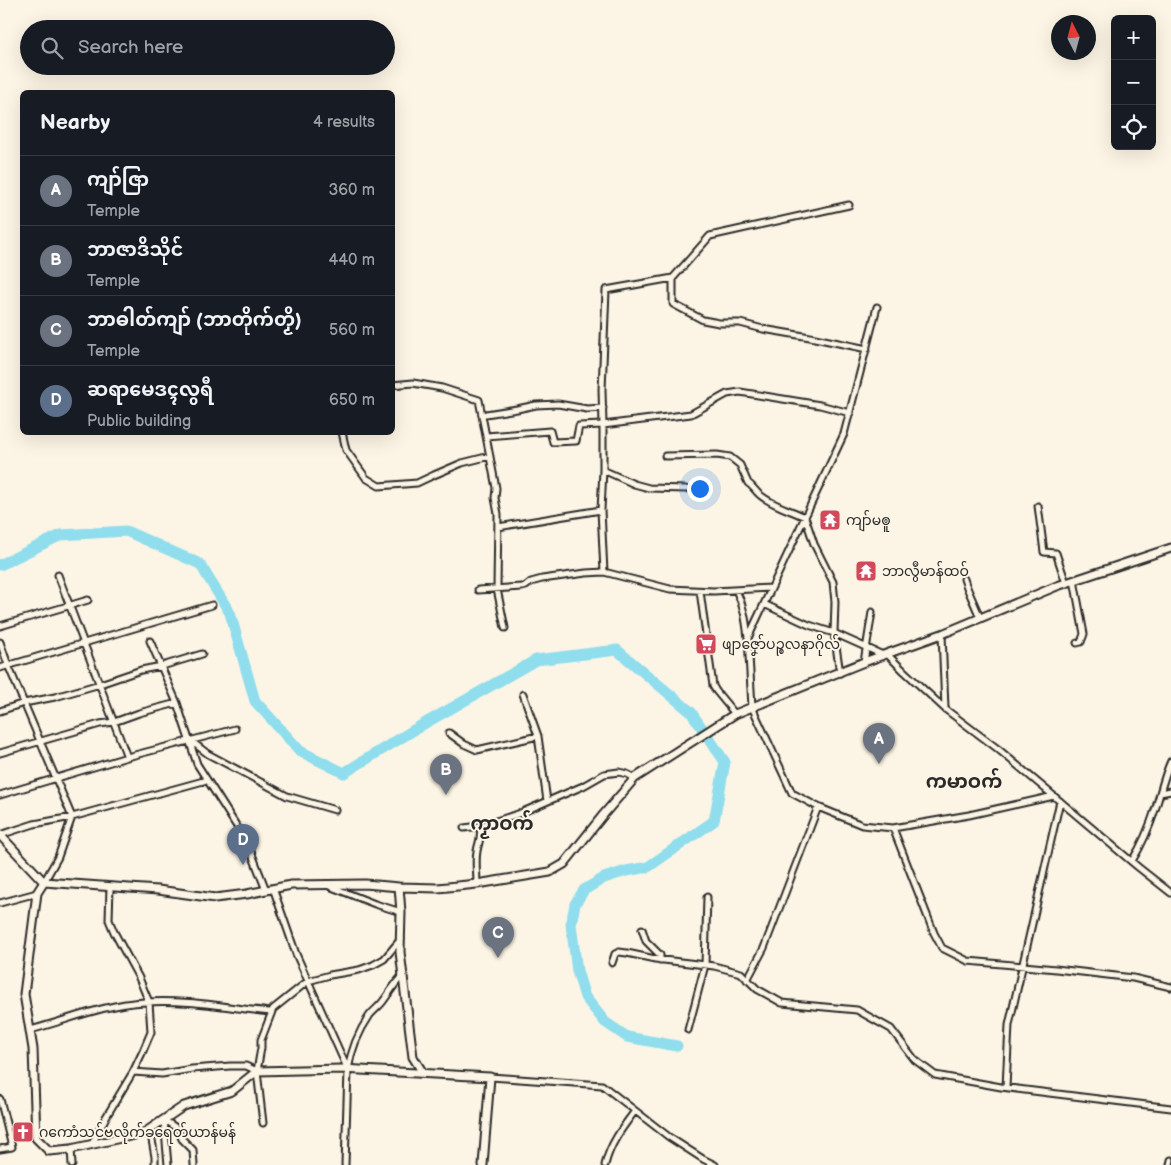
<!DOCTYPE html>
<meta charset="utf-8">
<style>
body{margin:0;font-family:"Balsamiq Sans","Noto Sans Myanmar",sans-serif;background:#20242c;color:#f1f3f6}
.controls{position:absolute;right:15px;top:15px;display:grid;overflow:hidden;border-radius:8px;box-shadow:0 5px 20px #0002}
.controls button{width:45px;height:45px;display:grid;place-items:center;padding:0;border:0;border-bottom:1px solid #363941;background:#171b24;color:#f1f3f6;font:25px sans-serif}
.compass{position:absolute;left:1051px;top:15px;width:45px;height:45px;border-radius:50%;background:#171b24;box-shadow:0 5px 20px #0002;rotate:354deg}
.you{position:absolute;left:699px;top:488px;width:18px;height:18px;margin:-12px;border:4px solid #fff;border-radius:50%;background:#1a73e8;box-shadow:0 0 0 8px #1a73e833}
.badge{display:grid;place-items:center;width:32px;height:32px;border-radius:50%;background:#0f766e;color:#fff;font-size:16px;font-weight:700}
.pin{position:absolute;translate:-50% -41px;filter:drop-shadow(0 1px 2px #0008)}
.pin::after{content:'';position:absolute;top:26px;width:18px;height:15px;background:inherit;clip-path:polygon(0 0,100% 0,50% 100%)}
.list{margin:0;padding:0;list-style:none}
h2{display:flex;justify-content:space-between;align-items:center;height:65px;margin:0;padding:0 20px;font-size:21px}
h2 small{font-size:16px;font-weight:400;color:#9ea1a6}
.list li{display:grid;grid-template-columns:32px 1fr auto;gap:15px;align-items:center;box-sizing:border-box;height:70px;padding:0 20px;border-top:1px solid #363941}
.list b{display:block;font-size:19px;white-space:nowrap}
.list p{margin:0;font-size:16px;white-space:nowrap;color:#9ea1a6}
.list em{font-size:16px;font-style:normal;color:#9ea1a6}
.icon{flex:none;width:28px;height:28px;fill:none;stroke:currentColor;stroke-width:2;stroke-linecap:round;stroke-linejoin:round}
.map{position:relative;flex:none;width:1171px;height:1165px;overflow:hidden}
.search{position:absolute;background:#171b24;box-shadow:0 5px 20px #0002;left:20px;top:20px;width:375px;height:55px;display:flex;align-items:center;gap:12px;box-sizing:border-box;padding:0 18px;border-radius:28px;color:#9ea1a6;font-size:19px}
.panel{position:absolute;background:#171b24;box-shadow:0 5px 20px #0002;left:20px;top:90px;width:375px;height:345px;border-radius:8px}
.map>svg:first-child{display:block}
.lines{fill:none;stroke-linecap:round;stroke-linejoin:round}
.river{stroke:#8fdded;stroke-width:11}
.minor-casing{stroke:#2b2b2b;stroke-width:9}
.tertiary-casing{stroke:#2b2b2b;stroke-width:11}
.minor{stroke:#fcf5e5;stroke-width:5}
.tertiary{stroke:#fcf5e5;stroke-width:7}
.labels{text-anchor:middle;stroke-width:4;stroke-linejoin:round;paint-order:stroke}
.poi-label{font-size:14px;fill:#2b2b2b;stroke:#fcf5e5;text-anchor:start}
.district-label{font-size:19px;font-weight:bold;fill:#2b2b2b;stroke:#fcf5e5}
</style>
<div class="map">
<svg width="1171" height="1165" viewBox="0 0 1171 1165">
<rect width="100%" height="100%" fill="#fcf5e5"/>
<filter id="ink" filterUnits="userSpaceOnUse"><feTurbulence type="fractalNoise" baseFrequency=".02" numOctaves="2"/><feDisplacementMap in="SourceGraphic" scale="10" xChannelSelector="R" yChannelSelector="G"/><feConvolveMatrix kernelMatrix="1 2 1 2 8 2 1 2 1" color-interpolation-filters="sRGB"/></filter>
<g filter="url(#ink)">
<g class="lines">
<path class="river" d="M0 565 61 535 126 531 200 564 230 613 255 701 300 751 344 773 422 725 536 660 617 650 691 712 725 762 714 821 648 867 626 871 604 878 584 890 575 904 571 924 577 971 585 997 605 1022 627 1037 677 1046"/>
<g class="minor-casing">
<path id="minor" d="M673 278 710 236 849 205
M877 307 844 434 748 638 752 707 792 793 818 807 862 825 893 828 969 815 1054 796
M392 385 413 383 442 388 479 400 496 488 495 498 498 514 497 589 505 628
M486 414 517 409 536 405 558 404 587 409 603 408
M342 432 346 450 366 478 379 486 417 483 434 475 462 463 490 456
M486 436 550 431 553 442 576 441 579 426 603 425 691 414 727 394 740 392 820 405 850 413
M665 456 717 455 730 457 740 465 748 483C753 486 755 491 760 495 772 505 790 510 805 517L814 544 833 582 835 602 834 633 840 673
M603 470 634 484 649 488 686 489
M1038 506 1044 552 1056 553 1066 583
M601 510 603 470V425L602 390 606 290 673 278V304L703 320 719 323H740L763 329 810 337 867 349
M498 527 601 510 604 572 670 589 714 591 771 588
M58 575 127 757
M964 579C968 592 975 604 980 618
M1074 580 1084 634 1081 642 1077 643
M478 590 522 587 526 586 531 582 542 579 586 573 604 572
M736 590C744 606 746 621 748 638
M700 591 713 686 716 691 735 714
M764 604 809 625 834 633 883 655
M0 626 88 600
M942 634 945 708
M150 641 177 703
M0 642 8 665 72 817 58 857 44 882
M887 654 904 671 945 709 998 749 1138 867 1171 893
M864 662 872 612
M0 668 212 605
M523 694 538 736 547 801
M0 711 24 703 55 697 100 684 141 670 162 666 202 654
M449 733 464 744 477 750 538 736
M191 741 208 754 287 796 335 810
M0 753 100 724 114 722 139 713 177 703 197 764 248 844 266 890
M1160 793 1171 791
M0 795 127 757 235 729
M464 828 480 826 518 814 583 786 604 774 619 772 627 774 635 778
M893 828 934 933 942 948 968 961 1056 969 1133 978 1171 987
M0 835 34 824 72 817 207 780
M1132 861C1142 845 1150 826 1156 807 1161 791 1164 776 1171 761
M477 884C477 873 475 861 477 851 479 840 482 838 480 826
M329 886 375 904 401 912
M273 888 296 954 348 1070 345 1165
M0 903 37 893
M642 929 646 941 660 955V960
M612 963 615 954 619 952 627 953 655 959 714 966 741 973 757 989 782 1003 857 1010 891 1029 915 1060 935 1075 1001 1087 1171 1108
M747 980 764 948 818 807
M30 1030C68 1020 105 1004 145 1002 187 999 229 1008 271 1012
M688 1030 705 965 707 897
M348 1070C351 1050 359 1031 370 1015 374 1010 380 1006 384 1000 390 992 395 983 403 975
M133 1072 162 1074 192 1069 230 1066H246L257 1071
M490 1077 602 1085 669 1137 703 1159 715 1165
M1006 1087 1009 1025 1060 801
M0 1099 12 1147 0 1149
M164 1120 178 1129 182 1139 193 1150 194 1165
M164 1120 168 1165
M263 1123 257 1071 261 1048V1040L273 1009 308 981 330 975 359 970 373 965 384 959 401 939
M150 1129 155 1157V1165
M92 1144 106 1117 133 1072 143 1051 151 1032 149 1002 139 978 114 932 109 920 110 886
M71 1149 72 1165
M605 1165C610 1144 622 1128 635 1111
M1170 1165 1171 1160"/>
</g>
<g class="tertiary-casing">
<path id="tertiary" d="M0 835 44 882 158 890 215 898 247 894 291 885 365 884 399 887 438 888 477 884 550 872 564 864 604 814 635 778 735 714 864 662 942 634 1057 586 1171 548
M44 882 37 893 24 994 33 1049 36 1138 49 1151 71 1149 144 1133 184 1106 232 1091 257 1071 342 1069 490 1077 483 1165
M399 887 401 912 400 952 413 1057 423 1073"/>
</g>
<use href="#minor" class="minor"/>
<use href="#tertiary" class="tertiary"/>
</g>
</g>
<defs>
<g id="temple-square" transform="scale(1.125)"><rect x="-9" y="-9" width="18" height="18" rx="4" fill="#d1495b" stroke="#fcf5e5"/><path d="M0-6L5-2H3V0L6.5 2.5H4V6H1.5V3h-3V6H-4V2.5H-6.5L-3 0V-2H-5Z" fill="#fff"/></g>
<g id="supermarket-square" transform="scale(1.125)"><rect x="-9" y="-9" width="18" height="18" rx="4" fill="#d1495b" stroke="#fcf5e5"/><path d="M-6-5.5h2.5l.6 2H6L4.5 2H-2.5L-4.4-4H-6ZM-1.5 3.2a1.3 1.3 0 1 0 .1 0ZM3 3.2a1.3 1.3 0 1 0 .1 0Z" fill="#fff"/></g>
<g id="church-square" transform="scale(1.125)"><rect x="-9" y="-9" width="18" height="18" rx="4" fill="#d1495b" stroke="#fcf5e5"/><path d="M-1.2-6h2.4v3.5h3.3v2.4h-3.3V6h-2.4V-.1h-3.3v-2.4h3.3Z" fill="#fff"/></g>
</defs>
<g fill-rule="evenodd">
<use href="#temple-square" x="830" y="520"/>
<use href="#temple-square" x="866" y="571"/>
<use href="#supermarket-square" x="706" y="644"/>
<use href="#church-square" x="23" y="1132"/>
</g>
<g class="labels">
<g class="poi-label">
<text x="846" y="525">ကျာ်မၜူ</text>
<text x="882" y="576">ဘာလွဳမာန်ထဝ်</text>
<text x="722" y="649">ဖျာဇၞော်ပဉ္စလနာဂိုလ်</text>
<text x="39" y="1137">ဂကောံသင်ဗလိုက်ခရေတ်ယာန်မန်</text>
</g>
<g class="district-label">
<text x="964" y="788">ကမာဝက်</text>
<text x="502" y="830">ကၟာဝက်</text>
</g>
</g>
</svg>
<div class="controls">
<button>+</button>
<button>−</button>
<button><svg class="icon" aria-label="locate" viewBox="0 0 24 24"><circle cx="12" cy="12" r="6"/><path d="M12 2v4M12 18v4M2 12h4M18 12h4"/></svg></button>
</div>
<svg class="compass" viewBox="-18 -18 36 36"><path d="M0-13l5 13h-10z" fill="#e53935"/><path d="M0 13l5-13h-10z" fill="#9ea1a6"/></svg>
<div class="you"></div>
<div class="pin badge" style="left:879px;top:764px;background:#6b7280">A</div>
<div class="pin badge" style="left:446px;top:795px;background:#6b7280">B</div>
<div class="pin badge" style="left:498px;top:958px;background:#6b7280">C</div>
<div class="pin badge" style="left:243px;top:865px;background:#5c6f8a">D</div>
<div class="search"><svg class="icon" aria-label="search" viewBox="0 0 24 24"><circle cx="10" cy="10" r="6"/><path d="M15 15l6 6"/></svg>Search here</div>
<section class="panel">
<h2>Nearby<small>4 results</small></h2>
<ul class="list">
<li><span class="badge" style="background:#6b7280">A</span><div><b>ကျာ်ဇြာ</b><p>Temple</p></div><em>360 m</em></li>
<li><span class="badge" style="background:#6b7280">B</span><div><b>ဘာဇာဒိသိုင်</b><p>Temple</p></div><em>440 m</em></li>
<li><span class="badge" style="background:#6b7280">C</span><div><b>ဘာဓါတ်ကျာ် (ဘာတိုက်တၟိ)</b><p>Temple</p></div><em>560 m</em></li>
<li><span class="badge" style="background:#5c6f8a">D</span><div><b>ဆရာမေဒၚလွရီ</b><p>Public building</p></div><em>650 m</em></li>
</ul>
</section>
</div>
